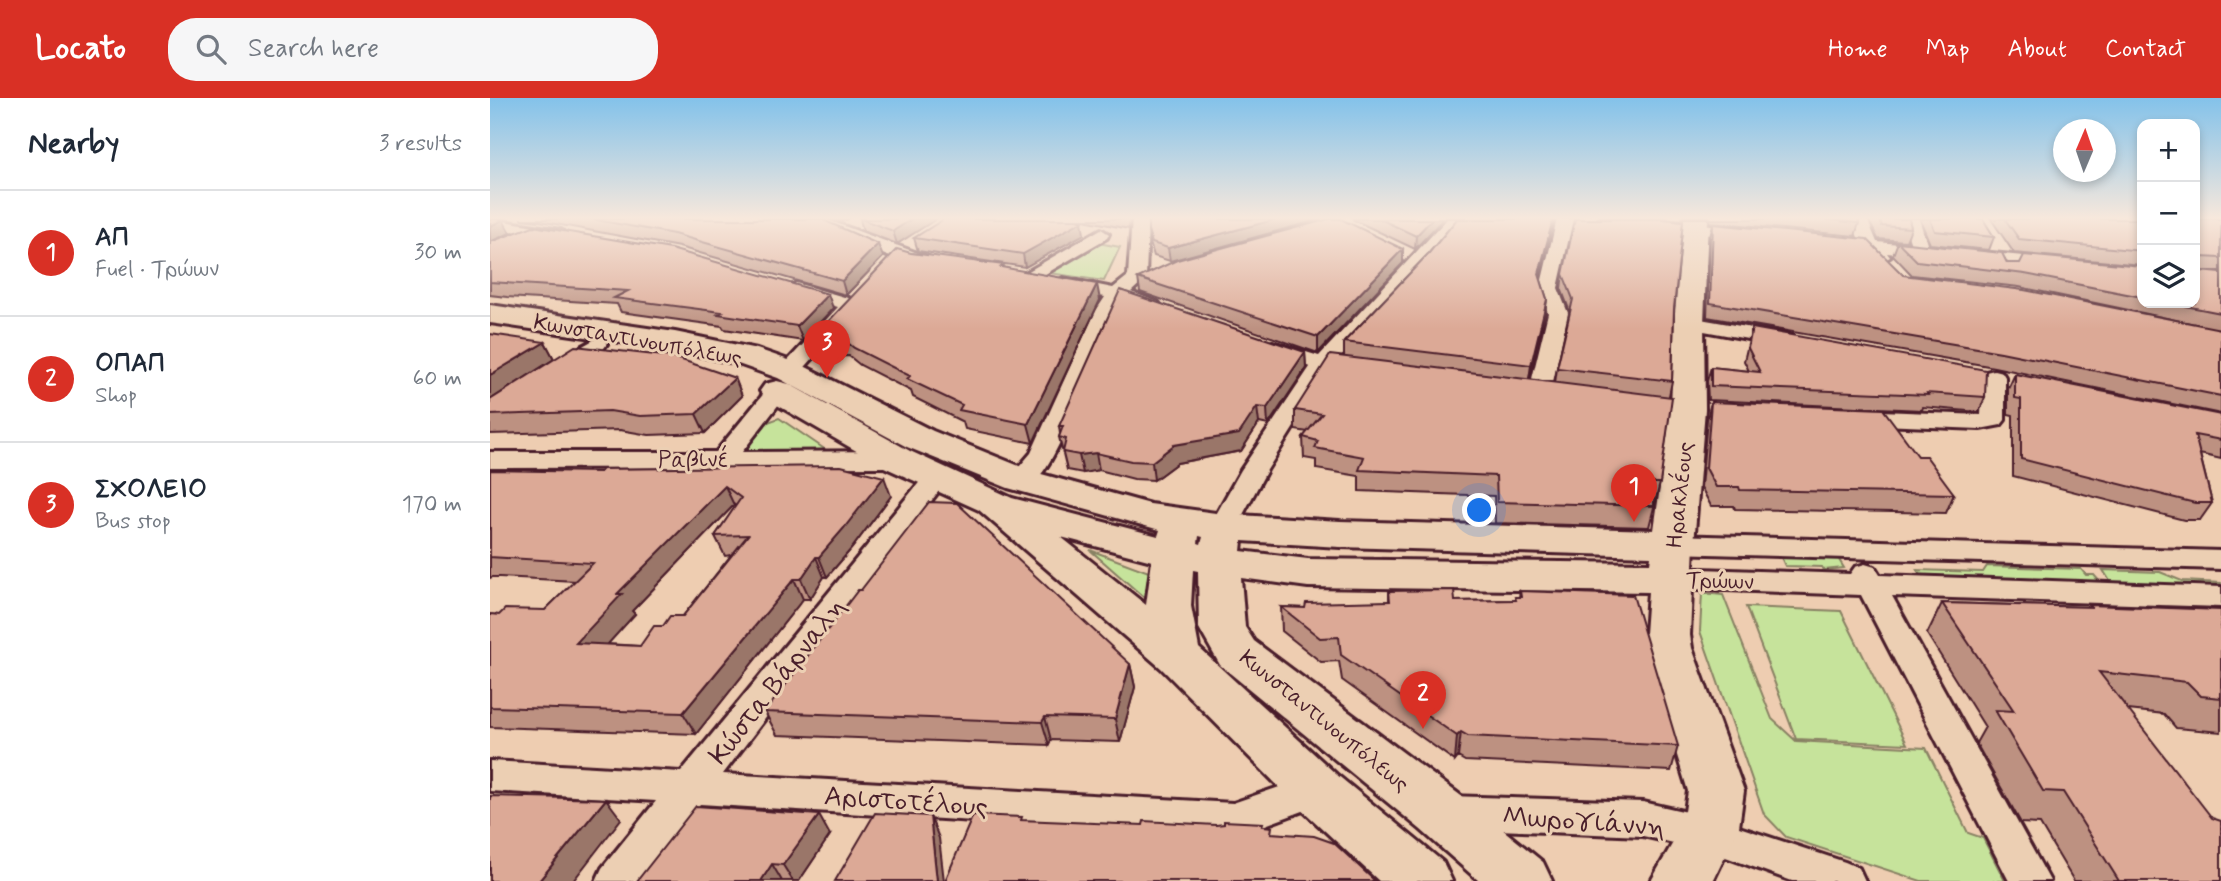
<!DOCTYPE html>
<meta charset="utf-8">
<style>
body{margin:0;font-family:Mynerve,sans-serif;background:#f6f6f7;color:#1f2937}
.controls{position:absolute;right:21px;top:21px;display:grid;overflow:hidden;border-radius:14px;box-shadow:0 4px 10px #0003}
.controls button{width:63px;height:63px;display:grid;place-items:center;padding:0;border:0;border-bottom:2px solid #e0e1e3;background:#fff;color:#1f2937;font:35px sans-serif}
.compass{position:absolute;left:1563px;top:21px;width:63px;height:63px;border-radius:50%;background:#fff;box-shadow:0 4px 10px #0003;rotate:2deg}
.you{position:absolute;left:990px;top:413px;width:24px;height:24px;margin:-18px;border:5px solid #fff;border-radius:50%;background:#1a73e8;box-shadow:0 0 0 10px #1a73e833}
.badge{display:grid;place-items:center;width:46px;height:46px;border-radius:50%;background:#d93025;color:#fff;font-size:23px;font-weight:700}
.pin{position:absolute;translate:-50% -58px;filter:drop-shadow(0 2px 4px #0008)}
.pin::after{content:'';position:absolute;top:37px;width:24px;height:21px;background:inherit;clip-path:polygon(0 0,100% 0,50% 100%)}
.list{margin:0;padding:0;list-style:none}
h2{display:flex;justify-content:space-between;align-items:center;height:91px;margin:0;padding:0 28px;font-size:30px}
h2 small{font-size:23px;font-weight:400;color:#747a83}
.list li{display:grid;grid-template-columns:46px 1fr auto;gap:21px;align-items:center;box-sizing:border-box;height:126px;padding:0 28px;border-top:2px solid #e0e1e3}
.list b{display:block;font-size:26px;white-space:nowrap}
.list p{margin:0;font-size:23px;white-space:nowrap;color:#747a83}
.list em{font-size:23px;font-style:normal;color:#747a83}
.icon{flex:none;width:38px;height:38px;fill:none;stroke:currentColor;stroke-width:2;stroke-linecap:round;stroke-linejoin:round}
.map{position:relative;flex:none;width:1731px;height:783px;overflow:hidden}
header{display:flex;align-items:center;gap:42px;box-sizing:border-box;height:98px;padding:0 35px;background:#d93025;color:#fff}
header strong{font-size:33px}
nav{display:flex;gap:38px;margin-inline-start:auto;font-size:24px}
.search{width:490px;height:63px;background:#f6f6f7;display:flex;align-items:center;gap:18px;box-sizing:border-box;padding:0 24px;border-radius:28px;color:#747a83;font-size:26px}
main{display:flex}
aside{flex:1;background:#fff}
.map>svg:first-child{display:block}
.green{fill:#c6e39b;stroke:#888163;stroke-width:2}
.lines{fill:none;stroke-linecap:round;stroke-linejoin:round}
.street-casing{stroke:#4a1f2b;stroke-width:6}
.secondary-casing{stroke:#4a1f2b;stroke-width:6}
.street{fill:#eccfb3;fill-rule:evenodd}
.secondary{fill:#eccfb3;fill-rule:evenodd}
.wall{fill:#bd9181;stroke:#4a1f2b;stroke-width:2;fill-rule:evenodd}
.shaded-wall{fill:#9a7669;stroke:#4a1f2b;stroke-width:2}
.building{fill:#dca996;stroke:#4a1f2b;stroke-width:2;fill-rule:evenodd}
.labels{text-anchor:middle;stroke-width:6;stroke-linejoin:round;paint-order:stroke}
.street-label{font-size:23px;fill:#4a1f2b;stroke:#eccfb3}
.near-street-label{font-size:28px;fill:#4a1f2b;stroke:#eccfb3}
</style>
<header>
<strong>Locato</strong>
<div class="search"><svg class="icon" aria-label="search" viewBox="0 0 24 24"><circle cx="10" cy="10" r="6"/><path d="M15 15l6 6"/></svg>Search here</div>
<nav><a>Home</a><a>Map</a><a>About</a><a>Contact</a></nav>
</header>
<main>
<aside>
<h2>Nearby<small>3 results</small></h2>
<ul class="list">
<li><span class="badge">1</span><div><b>ΑΠ</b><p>Fuel · Τρώων</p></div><em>30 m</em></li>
<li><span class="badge">2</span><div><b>ΟΠΑΠ</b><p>Shop</p></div><em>60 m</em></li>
<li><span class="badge">3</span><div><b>ΣΧΟΛΕΙΟ</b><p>Bus stop</p></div><em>170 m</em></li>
</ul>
</aside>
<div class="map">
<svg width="1731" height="783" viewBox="0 0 1731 783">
<rect width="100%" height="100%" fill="#eecdb1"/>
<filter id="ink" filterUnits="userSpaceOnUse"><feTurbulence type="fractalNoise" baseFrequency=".0143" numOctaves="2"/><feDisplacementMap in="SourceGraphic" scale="14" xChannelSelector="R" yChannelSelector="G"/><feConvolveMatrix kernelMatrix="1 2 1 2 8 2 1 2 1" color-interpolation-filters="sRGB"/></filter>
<g filter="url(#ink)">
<path class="green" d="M608 145 630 149 614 183 559 175Z
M289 320 336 352 335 354 256 356 254 351 278 324Z
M600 452 667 477 658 503Z
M1289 455 1346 457 1354 470 1334 472 1332 469 1295 468Z
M1497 468 1591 471 1596 477H1604L1611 485 1432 479 1427 472 1493 474Z
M1613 472 1670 474 1692 483 1731 485V489L1625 486 1620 483Z
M1212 495 1233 497 1282 621 1306 643 1436 650 1478 735 1493 740 1515 783H1431L1296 739 1274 716 1210 533Z
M1256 509 1351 513 1417 646 1306 641Z"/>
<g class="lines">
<g class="street-casing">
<path id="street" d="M0 121 71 132 79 137 71 142 0 129Z
M312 121H335L444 161 447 165 438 170 402 160Z
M642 121H658L656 180 641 194 668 204 671 208 661 214 631 204C608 240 570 374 538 388 532 391 527 389 522 387L518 382 541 355 605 214 615 199 566 190 564 186 573 180 623 190 638 178Z
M957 121H974L849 261 876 265 879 270 876 275 868 277 839 273 777 372 743 435 733 438 723 435 719 429 751 372 820 269 776 254 773 250 776 246 783 244 829 258Z
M1067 121H1083L1068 190 1078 215 1061 293 1058 298H1042L1039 293 1058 215 1050 190Z
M1109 121H1166L1258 131 1266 136 1258 141 1117 126Z
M1361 121H1377L1387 144 1421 147 1413 121H1429L1438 149 1448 154 1439 159 1397 155 1400 159 1391 164 1385 163 1375 153 1342 149 1340 145 1342 141 1369 142Z
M611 131 619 136 617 140 545 182 539 183 530 178Z
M1481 153 1564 161 1573 166 1564 171 1475 162 1472 158Z
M306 185 368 203 371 207 307 278H291L288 273 348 209 299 195 297 191Z
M1199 219 1296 236 1303 238 1306 242 1303 246 1296 248 1192 229 1189 225 1192 221Z
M107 240 114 242 117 246 114 250 80 274H64L61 269 64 264Z
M1504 272 1512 274 1515 279V322L1511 327 1490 331 1366 326 1358 324 1354 319 1358 314 1366 312 1491 317 1493 279 1496 274Z
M288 286 296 288 299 293 252 354 407 353 416 356 420 361 416 366 407 369 0 370V354H226L280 288Z
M446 372 455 375 459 380 455 385 233 676 743 705 827 676 840 681 846 692 840 703 743 739 210 706 151 783H106L112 770 166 703 0 693V663L191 674 437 375Z
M1183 437 1731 453V471L1183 455 1173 452 1169 446 1173 440Z
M1375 466 1385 469 1390 477 1731 489V509L1402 498 1560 783H1519L1371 497 1181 490 1171 487 1166 480 1171 473 1181 470 1360 476 1365 469Z
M959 698 1153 704 1219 719 1355 764 1369 770 1375 783H1302L1219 753 1153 738 959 730 945 726 940 714 945 702Z"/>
</g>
<g class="secondary-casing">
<path id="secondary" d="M1194 121H1218L1214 225 1215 311 1204 446 1200 537 1202 550 1254 693 1249 729 1223 783H1161L1193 727 1198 693 1154 550 1158 494 818 489 751 480 755 529 764 543 970 697 1053 764 1062 783H989L930 731 730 567 709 530 708 473 703 472 701 508 709 550 846 676 953 764 962 783H889L808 708 671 570 489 412 394 369 275 300 270 293 275 286 287 283 299 286 420 353 522 400 668 438 670 432 518 390 417 349 288 280 248 266 185 252 0 225V207L185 234 267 251 310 266 443 333 544 374 660 406 733 416 850 423 1164 432 1181 311 1184 225ZM709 438 713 439 711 446 708 445ZM571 439 662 463 656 507ZM752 443 850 449 1161 458 1160 465 818 461 751 453Z"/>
</g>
<use href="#street" class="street"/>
<use href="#secondary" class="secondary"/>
</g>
<path class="wall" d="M0 121 20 135 6 141 343 210 313 243 234 231 232 228 131 214 127 206 17 199 0 197Z
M30 121H331L393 159 356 197 189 149 50 123Z
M370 121H446L407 146 373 133Z
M589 121H640L639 131Z
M862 121H953L925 151Z
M967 121H1064L1050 179 1057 201 1055 215 1039 281 1065 285 1067 270 1080 214 1071 190 1073 176 1184 210 1182 283 1179 298 1170 385 1159 429 1005 425 1004 398 869 393V378L826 371V362L814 360 813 339 818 334 805 332V312L854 259V244L939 155Z
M1219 121H1368L1369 125 1365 138 1221 124Z
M1378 121H1419L1421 130 1416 143 1388 141Z
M1430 121H1493L1504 139 1499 152 1440 146Z
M1501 121H1648L1652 124V167L1524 155Z
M1705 121H1731V173H1711L1731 175V316L1504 269 1217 219 1220 139 1223 126 1413 177 1710 227 1529 189 1422 177 1403 157 1408 144 1517 165 1652 168V205H1705Z
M831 122 680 163 664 158 660 145 658 132Z
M594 136 535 169 428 153 424 140Z
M421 155 514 169 610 202 543 345 475 331 473 324 423 299 421 293 370 267 359 258 338 259 331 241Z
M913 165 828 255 650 194 648 180Z
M1262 230 1495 299 1489 314 1433 309 1432 312 1218 302 1217 283 1221 269 1259 273 1254 263Z
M55 244 64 261 245 280 252 298 215 335 159 337 130 332 0 336V302Z
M815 254 816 270 778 327 769 325 751 353 687 365 664 382 644 381 609 372 593 375 577 372 569 339 570 336 569 328Z
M1525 276 1731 317V361L1710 356 1722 405 1710 422H1694L1523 378V317L1518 316V291Z
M1221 304 1428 358 1464 396 1456 415 1245 411 1244 408H1221L1211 389 1217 321Z
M0 372 401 398 362 450 337 479H334L320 501H313L206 636 0 629V516L9 517 55 512 85 483 10 479H2L0 480ZM244 407 246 408 225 438 235 458 241 457 193 518 173 528 150 548 117 546 145 516 142 513Z
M899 493 965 503 1025 502V499H1029L1030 493 1188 648 1181 673 975 663 968 659 965 663 852 582 849 563 831 564 792 533 791 509 815 510 899 503Z
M1452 505 1598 509 1599 507 1731 512V634L1686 630 1674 616 1638 612 1731 783H1584L1550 726 1531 725 1486 645 1495 629 1437 536Z
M640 566 645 589 630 644 561 642 559 647 287 637 275 614Z
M340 737 309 783H147Z"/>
<path class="shaded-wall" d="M348 121H359L349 124Z
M422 121H446L407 146 403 133Z
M787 121H831L680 163 678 150Z
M942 121H953L925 151 926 138Z
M1063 121H1064L1047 189 1049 176Z
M13 122 20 135 0 144V128Z
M592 123 594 136 535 169 533 156Z
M388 146 393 159 356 197 352 183Z
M913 151V165L828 255V239Z
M607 186 610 202 543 345 538 326Z
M338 196 343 210 313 243 307 228Z
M1057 201 1055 215 1039 282 1041 267Z
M55 244 64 261 0 302V277Z
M815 254 816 270 778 327 777 310Z
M245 280 252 298 215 335 206 316Z
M767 309 769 325 751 353 687 365 664 382 662 364 684 347Z
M606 355 609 372 593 375 589 357Z
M394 379 401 398 362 450 337 479 329 459Z
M235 388 244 407 142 513 145 516 100 566 86 545 127 496Z
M326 459 334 479 320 501 311 481Z
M304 481 313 501 206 636 193 615Z
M640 566 645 589 630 644 625 621Z
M555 619 561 642 559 647 552 624Z
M971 634 968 659 965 663 967 638Z
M116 701 131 721 83 783H49Z
M329 717 340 737 309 783H303L293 767Z
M440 718 449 740 454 783H447Z
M282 766 292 783H271Z"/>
<path class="building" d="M0 121H8L13 122 0 128Z
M101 121H331L388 146 352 183 184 136Z
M371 121H422L403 133Z
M454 121H588L592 123 533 156 424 140Z
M658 121H787L678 150 662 145 658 132Z
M839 121H851L913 151 828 239 648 180 687 162Z
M890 121H942L926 138Z
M967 121H1063L1049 176 1057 201 1041 267 854 244 939 155Z
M1085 121H1173L1193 123 1184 210 1182 283 1067 270 1083 201 1073 176Z
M1330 121H1368L1369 125Z
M1389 121H1419L1421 130 1392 128Z
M1440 121H1493L1504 139 1445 133Z
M1515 121H1648L1652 124V153L1529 141Z
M1705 121H1731V160L1712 159 1710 161 1711 173 1731 175V215L1680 205H1705Z
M1223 126 1377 141 1413 177 1534 192 1731 231V298L1511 254 1220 205Z
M43 128 181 151 338 196 307 228 228 216 232 214 124 200 138 193 0 184V144Z
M1408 144 1512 155 1517 165H1530L1534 157 1652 168V199L1535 176 1427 163Z
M407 151 421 155 514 167 511 169 607 186 538 326 469 312 472 307 417 281 420 278 364 250 353 241H331L332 230Z
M630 192 815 254 777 310 767 309 749 336 684 347 662 364 641 363 606 355 589 357 573 354 576 341 569 339 573 328H569Z
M1262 230 1496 272 1495 299 1437 295 1438 297 1221 288V269L1270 274 1258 250Z
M0 236 55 244 0 277Z
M85 248 183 259 245 280 206 316 150 318 120 313 0 317V302Z
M840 257 1182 299 1170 385H1163L1164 408 1007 404 1006 378 869 372 874 359 825 350 828 343 813 339 832 316 805 312Z
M1525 276 1731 317V342L1705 337 1722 405H1705L1531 361V301L1525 300Z
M1221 304 1393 311 1428 358H1436L1464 396 1250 392 1249 389H1226L1216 370Z
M351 368 394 379 354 430 329 459H326L311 481H304L193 615 0 609V516L9 517 15 511 55 512 103 465 0 459V372L110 374 113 371ZM235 388 251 400 225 438 258 437 193 518H180L173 528H164L150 548 86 545 132 496H127Z
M439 404 467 405 640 566 625 621 555 619 552 624 275 614 368 492H371Z
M964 492 965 503 1026 502 1025 499H1031L1030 493 1143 497 1188 648 978 638 971 634 967 638 851 557 849 539 830 540 791 509 815 510 816 505 900 503 899 493Z
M1452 505 1601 509 1599 507 1731 512V600L1711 598 1697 584 1609 574 1722 720 1731 723V783H1629L1573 694 1553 693 1505 612 1524 613Z
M0 698 116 701 49 783H0Z
M206 708 329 717 293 767 282 766 271 783H147Z
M385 715 440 718 447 783H345Z
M483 717 532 719 531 722 653 727 654 723 726 727 734 726V723L773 725 772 728 782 729 781 735 824 738 844 745 885 783H455Z"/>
</g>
<linearGradient id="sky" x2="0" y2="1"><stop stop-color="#83c2ea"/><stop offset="0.52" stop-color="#f7e8dc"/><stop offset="1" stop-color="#f7e8dc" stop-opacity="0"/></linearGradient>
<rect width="1731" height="231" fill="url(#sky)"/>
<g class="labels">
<g class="street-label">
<text transform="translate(148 241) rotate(10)" y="8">Κωνσταντινουπόλεως</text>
<text x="203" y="369">Ραβινέ</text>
<text transform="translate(1189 397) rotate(-84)" y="8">Ηρακλέους</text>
<text transform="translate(1230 482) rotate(2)" y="8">Τρώων</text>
<text transform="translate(835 622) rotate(39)" y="8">Κωνσταντινουπόλεως</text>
</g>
<g class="near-street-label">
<text transform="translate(286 582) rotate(-52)" y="10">Κώστα Βάρναλη</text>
<text transform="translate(416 702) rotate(4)" y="10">Αριστοτέλους</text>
<text transform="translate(1094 722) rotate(4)" y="10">Μωρογιάννη</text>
</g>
</g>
</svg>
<div class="controls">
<button>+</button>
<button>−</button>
<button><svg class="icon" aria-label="layers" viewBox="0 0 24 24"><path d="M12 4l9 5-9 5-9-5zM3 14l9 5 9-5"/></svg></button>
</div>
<svg class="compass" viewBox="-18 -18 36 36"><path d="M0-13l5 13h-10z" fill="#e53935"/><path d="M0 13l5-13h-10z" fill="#747a83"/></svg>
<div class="you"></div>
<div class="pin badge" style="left:1144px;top:424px">1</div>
<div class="pin badge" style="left:933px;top:631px">2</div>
<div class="pin badge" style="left:337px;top:280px">3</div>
</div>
</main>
